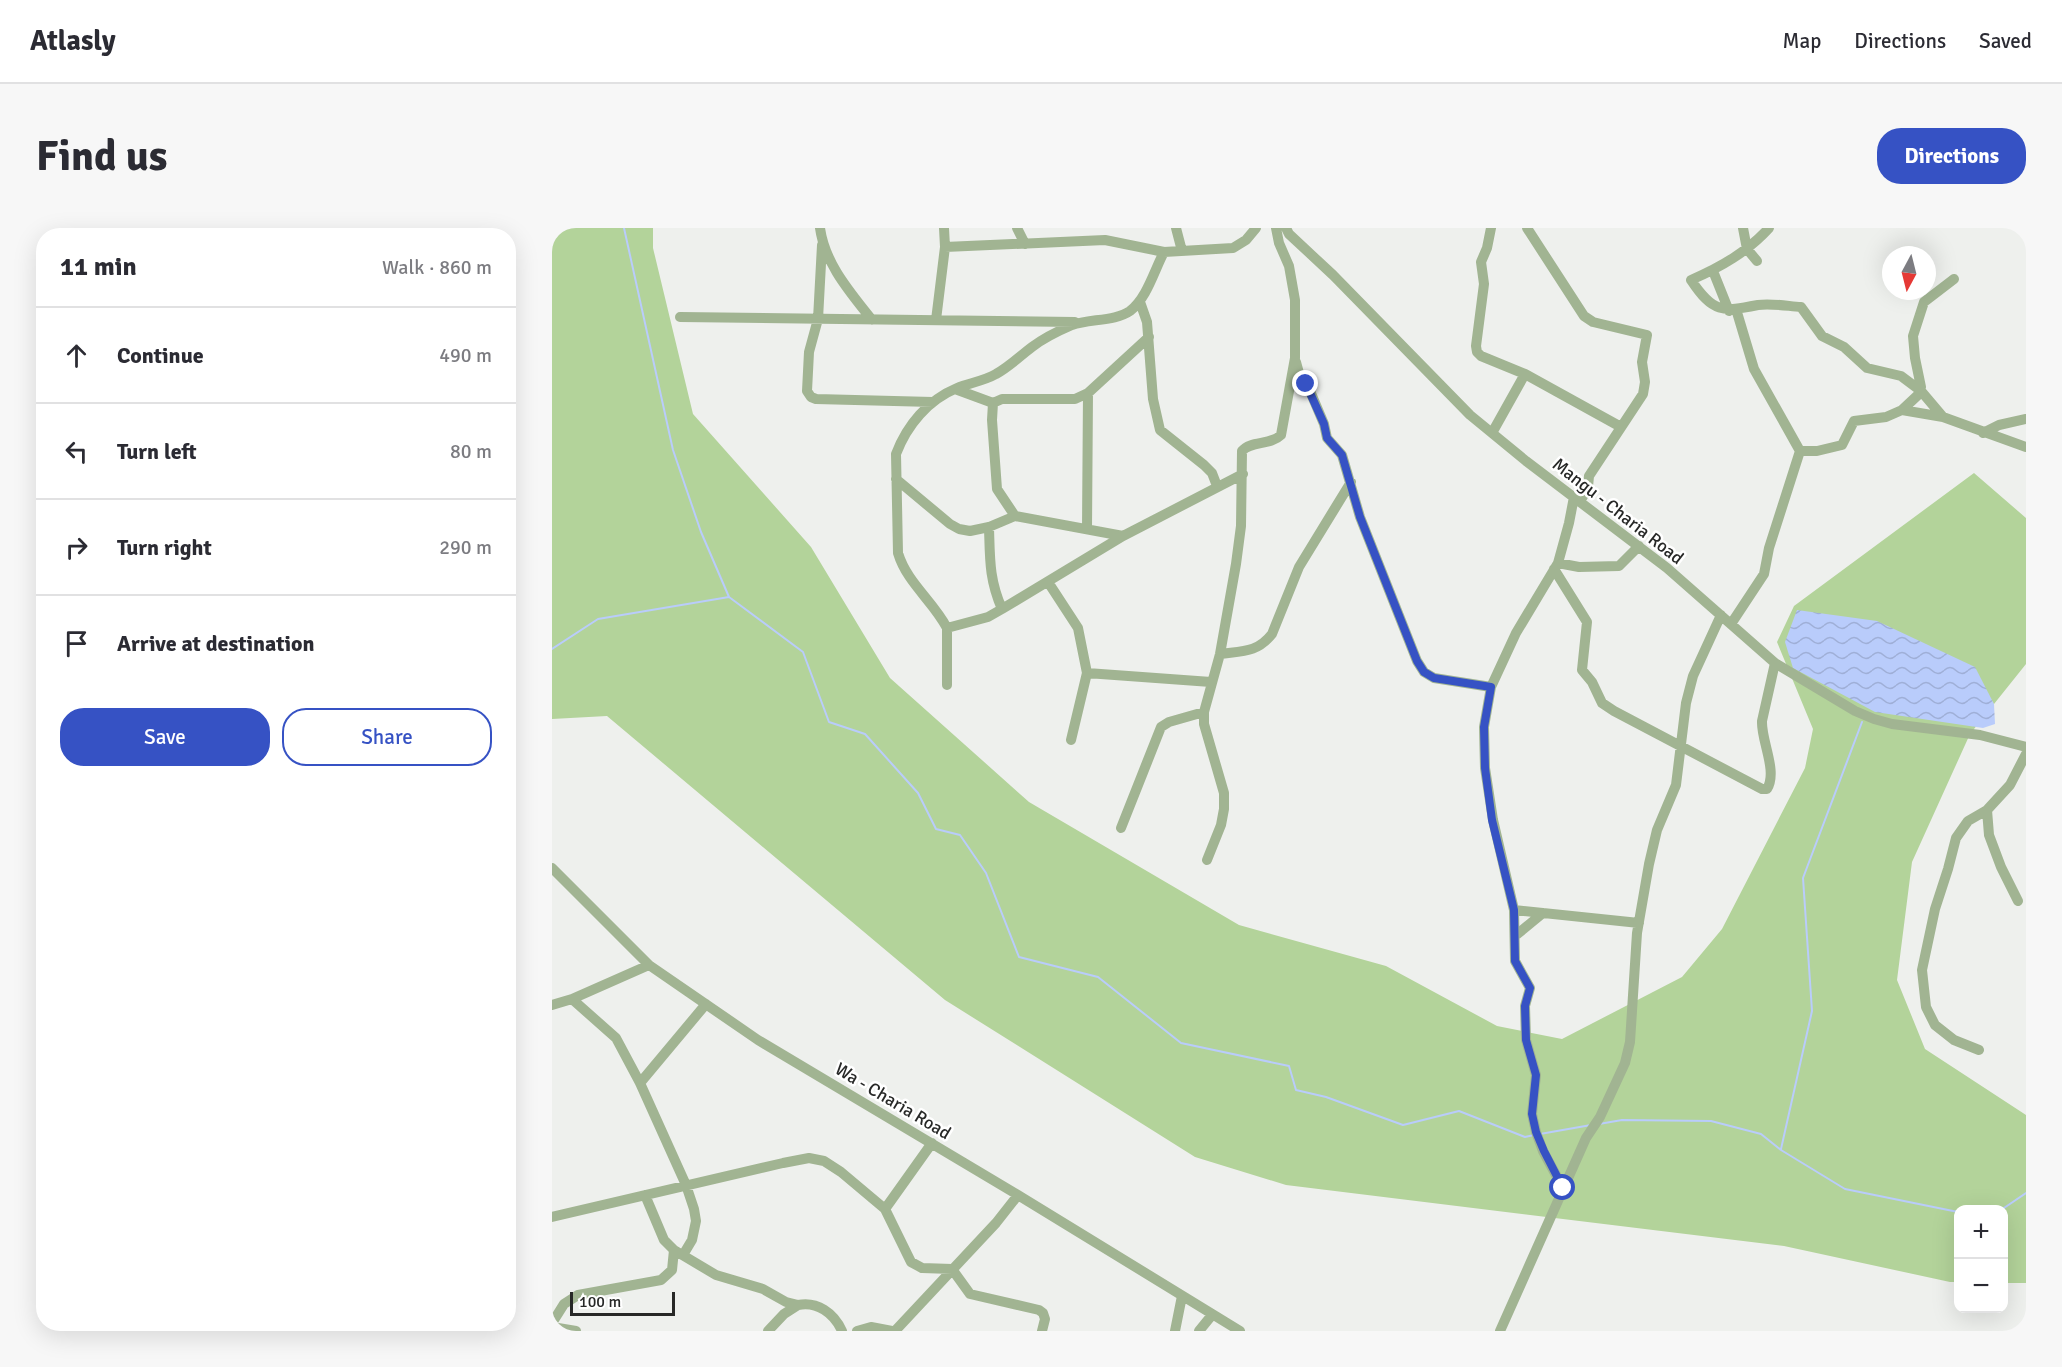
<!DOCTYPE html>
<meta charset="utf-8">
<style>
body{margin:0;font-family:Signika,sans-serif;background:#f7f7f7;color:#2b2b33}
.controls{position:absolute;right:18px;bottom:18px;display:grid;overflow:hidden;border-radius:12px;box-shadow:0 6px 24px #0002}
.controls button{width:54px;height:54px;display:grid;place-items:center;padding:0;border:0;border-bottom:2px solid #e1e1e2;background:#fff;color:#2b2b33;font:30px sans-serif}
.compass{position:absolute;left:1330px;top:18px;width:54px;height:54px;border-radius:50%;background:#fff;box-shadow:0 6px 24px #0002;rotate:187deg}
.scale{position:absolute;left:18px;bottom:15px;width:105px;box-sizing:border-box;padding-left:6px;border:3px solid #272827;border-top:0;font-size:16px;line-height:21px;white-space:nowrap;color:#272827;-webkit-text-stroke:4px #fff;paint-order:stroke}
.stop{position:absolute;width:18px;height:18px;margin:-14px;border:4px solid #3652c4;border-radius:50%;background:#fff}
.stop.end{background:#3652c4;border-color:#fff;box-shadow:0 2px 6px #0008}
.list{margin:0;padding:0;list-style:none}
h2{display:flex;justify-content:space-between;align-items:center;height:78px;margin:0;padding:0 24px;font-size:26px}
h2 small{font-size:20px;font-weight:400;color:#7c7c81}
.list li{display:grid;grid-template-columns:39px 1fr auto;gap:18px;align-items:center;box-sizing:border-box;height:96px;padding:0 24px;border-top:2px solid #e1e1e2}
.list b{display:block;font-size:22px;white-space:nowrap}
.list em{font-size:20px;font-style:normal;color:#7c7c81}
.actions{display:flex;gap:12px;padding:18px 24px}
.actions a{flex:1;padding:14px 0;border:2px solid #3652c4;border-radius:24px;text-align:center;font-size:21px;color:#3652c4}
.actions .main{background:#3652c4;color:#fff}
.icon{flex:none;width:33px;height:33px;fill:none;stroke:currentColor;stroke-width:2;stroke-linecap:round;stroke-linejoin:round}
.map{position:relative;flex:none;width:1474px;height:1103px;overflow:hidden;border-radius:24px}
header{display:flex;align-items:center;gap:36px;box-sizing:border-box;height:84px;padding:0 30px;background:#fff;border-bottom:2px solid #e1e1e2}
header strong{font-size:28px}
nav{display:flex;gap:33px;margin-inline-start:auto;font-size:21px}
.intro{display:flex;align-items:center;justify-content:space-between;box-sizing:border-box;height:144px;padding:0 36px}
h1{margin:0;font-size:42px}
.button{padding:15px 27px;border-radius:24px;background:#3652c4;color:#fff;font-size:21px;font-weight:700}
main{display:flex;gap:36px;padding:0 36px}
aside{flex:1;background:#fff;border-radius:24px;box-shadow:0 6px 24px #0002}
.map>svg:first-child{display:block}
.grass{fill:#b3d39a}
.water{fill:url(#water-waves)}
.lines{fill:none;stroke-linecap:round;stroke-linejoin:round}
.stream{stroke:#b9ccfb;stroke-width:2}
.minor{stroke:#a1b492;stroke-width:10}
.route{stroke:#3652c4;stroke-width:8}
.labels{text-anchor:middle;stroke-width:5;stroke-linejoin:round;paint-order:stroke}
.street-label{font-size:18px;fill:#272827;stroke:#fff}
</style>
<header>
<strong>Atlasly</strong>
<nav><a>Map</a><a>Directions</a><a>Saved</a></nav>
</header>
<div class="intro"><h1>Find us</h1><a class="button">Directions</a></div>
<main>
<aside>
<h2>11 min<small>Walk · 860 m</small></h2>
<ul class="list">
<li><svg class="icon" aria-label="ahead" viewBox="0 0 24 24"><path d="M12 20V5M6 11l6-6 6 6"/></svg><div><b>Continue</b></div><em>490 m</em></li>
<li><svg class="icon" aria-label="left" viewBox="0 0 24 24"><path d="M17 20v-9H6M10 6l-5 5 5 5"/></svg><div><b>Turn left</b></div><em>80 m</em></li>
<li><svg class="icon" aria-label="right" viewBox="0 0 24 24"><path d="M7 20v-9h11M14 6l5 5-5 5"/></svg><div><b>Turn right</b></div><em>290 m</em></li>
<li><svg class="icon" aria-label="arrive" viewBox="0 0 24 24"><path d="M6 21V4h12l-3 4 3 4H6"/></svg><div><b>Arrive at destination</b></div></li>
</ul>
<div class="actions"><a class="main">Save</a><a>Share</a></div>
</aside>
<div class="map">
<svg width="1474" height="1103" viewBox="0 0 1474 1103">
<defs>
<pattern id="water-waves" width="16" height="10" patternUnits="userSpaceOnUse" patternTransform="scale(1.5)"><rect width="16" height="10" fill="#b9ccfb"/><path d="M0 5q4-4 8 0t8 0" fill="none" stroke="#9fafd7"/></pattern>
</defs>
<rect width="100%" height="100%" fill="#eef0ed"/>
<path class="grass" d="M0 0H101V20L141 186 259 319 338 450 477 574 687 697 834 738 945 798 1010 811 1130 749 1170 701 1253 540 1261 501 1225 414 1242 378 1422 245 1474 290V436L1418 506 1360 634 1345 752 1373 821 1474 887V1055H1452V982H1406V1054H1398L1232 1018 734 957 643 929 393 772 55 488 0 491Z"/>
<path class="water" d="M1245 382 1325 393 1423 439 1442 476 1443 496 1431 500 1323 484 1241 440 1233 414Z"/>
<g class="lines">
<path class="stream" d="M72 0 121 222 149 304 177 369 251 424 277 494 313 506 366 565 384 601 408 607 434 645 467 729 546 749 629 815 737 838 744 862 774 869 851 897 907 883 973 909 982 907
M0 421 46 391 177 369
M1047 896 1070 892 1159 893 1209 906 1229 922 1293 961 1406 984
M988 906 1039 897
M1229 921 1260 783 1251 650 1310 494
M1449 982 1474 965"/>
<path class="minor" d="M268 0C273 36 298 64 320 92
M465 0 473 16
M624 0 630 23
M734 0 737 6 781 47 918 187 974 233 1115 340 1223 435 1303 483 1322 491 1340 496 1428 507 1474 519
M939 0 935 20 929 34 932 56 924 118 925 124 929 128 973 146 1069 199
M975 0 1032 88 1041 94 1095 107 1090 134 1093 154 1091 166 1037 248 1036 259 1028 274
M1191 0 1195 21 1205 33
M1217 0C1195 24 1169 39 1139 52 1161 85 1170 84 1206 77 1219 75 1235 78 1249 79L1270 108 1292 119 1315 140 1349 148 1369 163 1391 189
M270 17 266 91 257 124 255 163 259 169 264 171 381 174
M393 19 553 12 612 24 681 20 694 12 704 0
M1161 43 1177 83
M588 74 595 94 601 171 608 202 652 237 660 245 665 258
M128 89 523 94
M384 92 393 19 392 0
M744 134 747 145 755 156 772 196 775 210 790 227 808 289 865 433 872 444 882 450 939 459
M403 161 441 175 450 171H523L536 165 597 109
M441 175 440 192 445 261 463 288
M1350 182 1391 189 1474 219
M940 205 973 146
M1431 205 1447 197 1474 191
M1248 223H1265L1290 217 1302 193 1334 189 1350 182 1366 167 1369 159 1363 130 1361 108 1372 74 1402 51
M344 251 398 296 407 301 418 303 437 299 463 288 571 308
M437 299C438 331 437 351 450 381
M535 301 536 165
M1006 335 1027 339 1067 338 1087 318
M1002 341 1035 394 1030 442 1040 454 1050 475 1062 483 1210 561H1215C1226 543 1209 513 1210 493L1223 435
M496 354 526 400 535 445
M1179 396 1212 346 1217 320 1248 223 1202 141 1184 81
M395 400C381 373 355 355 346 325L344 226C355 197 376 172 405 160 417 155 432 153 444 146 457 139 468 128 480 119 493 109 506 103 520 97 537 91 564 93 578 83 595 70 602 43 612 24
M668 426C690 423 705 425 720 406L747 339 799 254
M395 457V400L436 389 450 381 571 308 691 246
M519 512 535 445 659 454
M1435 582 1437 607 1449 639 1466 673
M569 600 609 499 617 494 652 484
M655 632 669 597 672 581V565L652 496V484L668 426 684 336 689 298 690 223C699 212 718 218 729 207L743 130V72L737 38 727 15 724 0
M0 640 97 737 206 812 466 967 688 1103
M962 682 1087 695
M963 708 991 685
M20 771 64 810 88 855 134 957 142 981 144 993 140 1012 131 1027
M0 777 20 771 97 737
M1427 822 1402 812 1383 797 1374 779 1370 742 1383 681 1396 641 1404 610 1416 593 1435 582 1458 557 1474 526
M88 855 154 776
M1011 960 991 923 984 904 980 886 984 847 974 812 973 778 978 760 963 733 962 682 941 592 933 540 932 499 939 459 964 405 1006 335 1017 295 1022 269
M93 967 112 1012 122 1022 164 1047 211 1061 234 1074 246 1077 232 1086 216 1103
M333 981 380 915
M0 989 231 935 257 930 272 933 289 944 333 981 359 1034 370 1040 400 1041 418 1066 487 1082 491 1085 493 1091 490 1103
M246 1077C265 1073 282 1085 290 1103
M0 1095 12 1076 26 1067 109 1052 120 1042 122 1022
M0 1099 24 1103
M305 1103 319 1099 340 1103
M343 1103 444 995 466 967
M623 1103 630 1068
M647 1103 660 1087
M948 1103 1034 910 1048 889 1073 835 1078 814 1085 705 1097 636 1105 602 1124 557 1134 475 1141 448 1169 387"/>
</g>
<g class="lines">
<path class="route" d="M754 156 772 196 775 210 790 227 808 289 865 433 872 444 882 450 939 459 932 499 933 540 940 592 962 682 963 733 978 760 973 778 974 812 984 847 980 886 984 904 992 923 1011 960"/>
</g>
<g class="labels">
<g class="street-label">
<text transform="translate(1066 283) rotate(38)" y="6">Mangu - Charia Road</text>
<text transform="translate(341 873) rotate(31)" y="6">Wa - Charia Road</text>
</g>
</g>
</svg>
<div class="controls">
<button>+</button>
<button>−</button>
</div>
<svg class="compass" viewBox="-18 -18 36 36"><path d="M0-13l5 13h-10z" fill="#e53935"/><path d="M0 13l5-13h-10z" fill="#7c7c81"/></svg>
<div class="scale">100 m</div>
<div class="stop" style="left:1011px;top:960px"></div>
<div class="stop end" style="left:754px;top:156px"></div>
</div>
</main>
